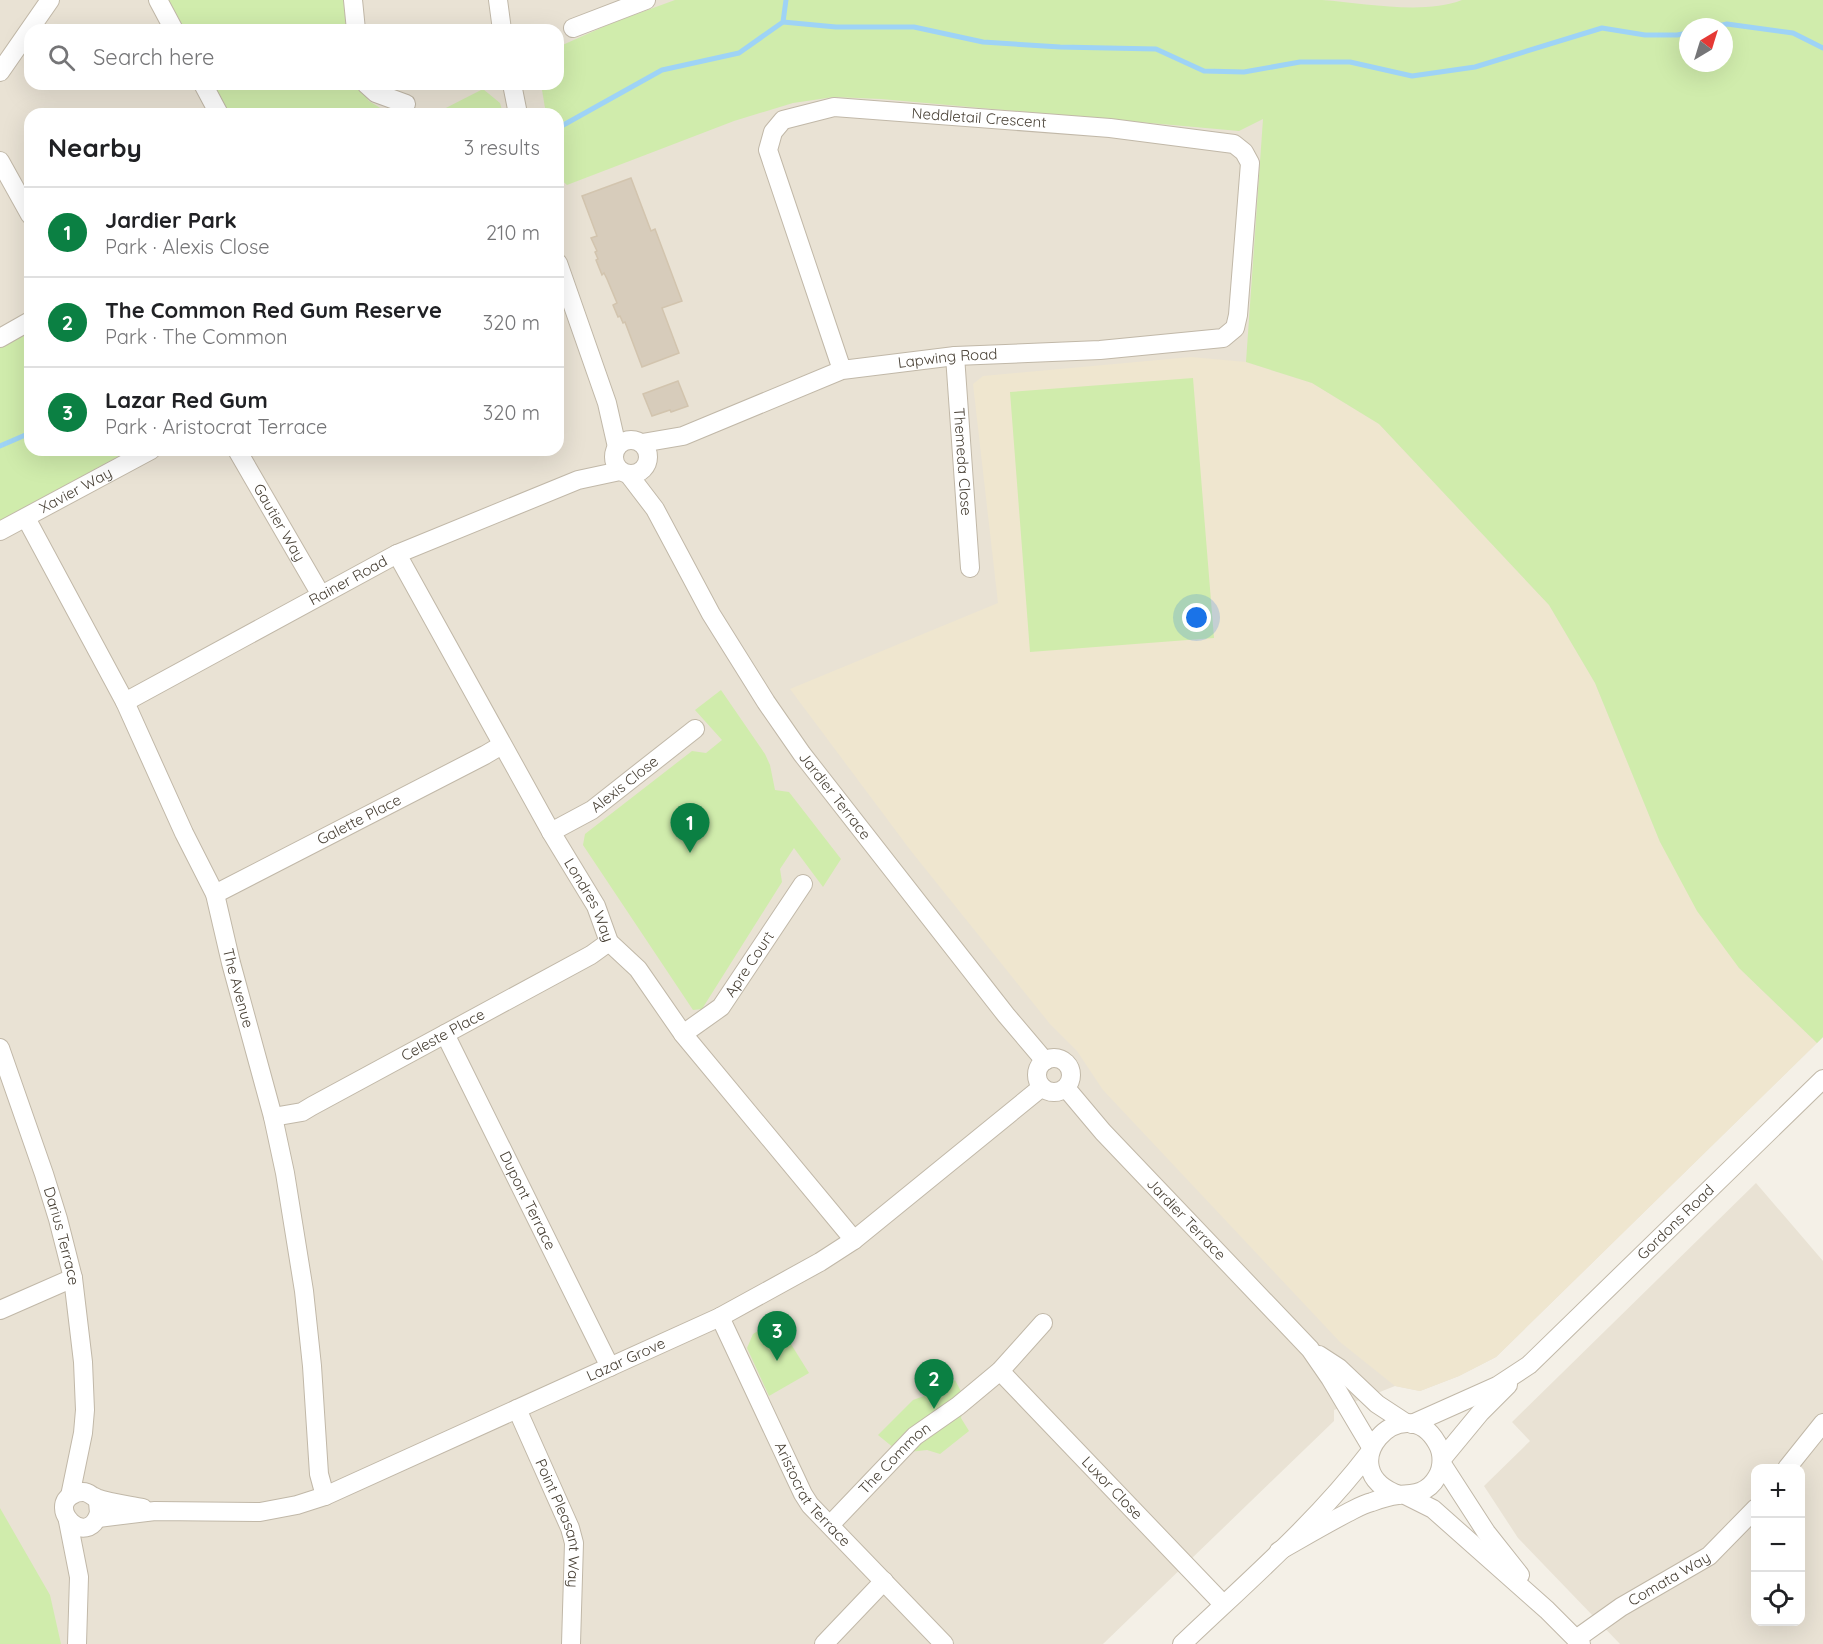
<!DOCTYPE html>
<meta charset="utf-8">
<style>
body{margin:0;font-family:Quicksand,sans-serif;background:#f2f2f2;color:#202124}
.controls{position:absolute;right:18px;bottom:18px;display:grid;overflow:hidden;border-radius:12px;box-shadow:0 6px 24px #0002}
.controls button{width:54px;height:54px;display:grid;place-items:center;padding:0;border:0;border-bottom:2px solid #e0e0e0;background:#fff;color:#202124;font:30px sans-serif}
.compass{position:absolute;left:1679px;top:18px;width:54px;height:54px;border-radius:50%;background:#fff;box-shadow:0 6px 24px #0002;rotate:38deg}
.you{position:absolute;left:1197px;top:618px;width:21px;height:21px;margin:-15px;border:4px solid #fff;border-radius:50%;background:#1a73e8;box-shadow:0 0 0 9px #1a73e833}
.badge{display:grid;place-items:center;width:39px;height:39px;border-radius:50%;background:#0b8043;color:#fff;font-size:20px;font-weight:700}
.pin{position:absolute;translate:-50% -50px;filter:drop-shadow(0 2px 3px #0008)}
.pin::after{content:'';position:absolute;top:32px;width:21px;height:18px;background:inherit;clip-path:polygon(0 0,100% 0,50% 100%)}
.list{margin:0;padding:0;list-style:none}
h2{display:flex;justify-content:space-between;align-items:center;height:78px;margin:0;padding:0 24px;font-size:26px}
h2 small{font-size:20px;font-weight:400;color:#757577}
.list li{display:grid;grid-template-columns:39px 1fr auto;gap:18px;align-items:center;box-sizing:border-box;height:90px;padding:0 24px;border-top:2px solid #e0e0e0}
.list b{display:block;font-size:22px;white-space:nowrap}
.list p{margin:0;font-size:20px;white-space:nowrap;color:#757577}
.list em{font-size:20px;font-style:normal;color:#757577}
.icon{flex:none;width:33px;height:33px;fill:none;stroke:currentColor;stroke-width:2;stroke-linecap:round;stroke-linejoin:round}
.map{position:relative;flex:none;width:1823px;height:1644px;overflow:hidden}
.search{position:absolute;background:#fff;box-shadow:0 6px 24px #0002;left:24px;top:24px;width:540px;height:66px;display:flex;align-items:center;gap:15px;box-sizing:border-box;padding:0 21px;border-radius:18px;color:#757577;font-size:22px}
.panel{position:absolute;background:#fff;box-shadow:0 6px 24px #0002;left:24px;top:108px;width:540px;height:348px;border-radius:18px}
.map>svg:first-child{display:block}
.residential{fill:#e9e2d4;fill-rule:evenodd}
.education{fill:#efe6cf}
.green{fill:#d0ecac;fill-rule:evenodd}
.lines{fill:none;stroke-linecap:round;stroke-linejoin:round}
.stream{stroke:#9ed3f6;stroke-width:5}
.building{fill:#d7ccbb;stroke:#d2c4ae;stroke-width:1.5}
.minor-casing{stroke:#c1b8a8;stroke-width:20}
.minor{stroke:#fff;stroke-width:18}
.labels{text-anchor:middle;stroke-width:4.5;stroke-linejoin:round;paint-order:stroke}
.street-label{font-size:15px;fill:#484035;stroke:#fff}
</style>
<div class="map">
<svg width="1823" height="1644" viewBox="0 0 1823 1644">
<rect width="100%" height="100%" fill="#f4f0e7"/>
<path class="residential" d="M0 0H1823V1037L1496 1357 1459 1376 1420 1391 1395 1386 1334 1410V1421L1103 1644H0ZM1688 27H1724V63H1688ZM30 30H558V84H30ZM30 114H558V450H30Z
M1756 1183 1823 1261V1644H1620L1518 1538 1484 1486 1530 1441 1512 1422ZM1756 1468H1800V1622H1756Z"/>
<path class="education" d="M1191 357 1246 362 1312 383 1379 424 1549 605 1595 683 1660 842 1739 968 1817 1043 1496 1357 1459 1376 1420 1391 1395 1386 1340 1342 1103 1090 1077 1051 1050 1024 911 851 790 689 998 603 973 384 983 376Z"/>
<path class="green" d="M168 0H344L347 30H184Z
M675 0H1322C1364 3 1423 15 1462 0H1823V1037L1817 1043 1739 968 1697 911 1660 842 1595 683 1549 605 1379 424 1312 383 1246 362 1263 119 1239 131 881 99 834 97 793 103 734 121 567 185 558 177V114H546L541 84H558V47L612 23ZM1688 27H1724V63H1688Z
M213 84H356L369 101 390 114H229Z
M483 89 500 103 503 114H434Z
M30 330V450H130L0 521V347Z
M1193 378 1214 638 1030 652 1010 392Z
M721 690 765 754 770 765 775 790 789 792 841 859 823 887 794 848 780 869 782 882 702 1009 693 1010 583 845 585 834 692 751 706 753 722 740 695 710Z
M776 1320 809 1373 769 1396 747 1348 753 1334Z
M955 1380 965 1399 961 1418 969 1431 940 1454 927 1450 900 1453 878 1435 913 1400 943 1389Z
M0 1508 50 1595 61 1644H0Z"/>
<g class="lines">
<path class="stream" d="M783 22 836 27H914L983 42 1060 47 1156 49 1204 71 1244 72 1300 62H1350L1412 76 1475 67 1602 28 1645 35H1677L1688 33
M1713 27 1727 24 1793 33 1823 48
M558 128 662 70 739 53 783 22 786 0
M0 446 30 433"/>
</g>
<path class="building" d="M631 178 651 231 655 229 682 301 662 308 679 353 642 367 625 322 623 323 620 316 618 317 613 305 617 303 607 279 604 273 602 275 596 260 598 259 595 252 597 251 591 238 597 236 582 196Z
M678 381 688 406 671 412 670 410 652 416 643 394Z"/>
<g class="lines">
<g class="minor-casing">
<g id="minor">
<path d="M158 0 174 30"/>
<path d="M353 0 356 30"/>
<path d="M498 0 502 30"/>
<path d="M573 28 646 0"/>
<path d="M0 72 50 0"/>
<path d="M203 84 219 114"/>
<path d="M366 84 376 93 406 104"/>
<path d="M512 84 518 114"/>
<path d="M0 161 30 215"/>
<path d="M558 263 607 403 617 447"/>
<path d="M0 338 30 321"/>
<path id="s1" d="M955 356 970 568"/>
<circle cx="631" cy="457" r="17"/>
<path id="s2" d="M642 443 683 436 842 370 955 356 1100 350 1223 338 1235 328 1238 315 1250 163 1244 152 1234 144 1110 128 834 107 783 120 773 132 768 150 842 370"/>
<path id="s3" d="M237 450 321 595"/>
<path id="s4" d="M629 475 655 509 711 614 766 702 802 754 1006 1015 1045 1061"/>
<path id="s5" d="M26 518 125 702 184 833 215 894 231 963 273 1117 285 1173 304 1291 312 1366 319 1474 325 1496"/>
<path id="s6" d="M0 531 151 450"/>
<path id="s7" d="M397 554 551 832 596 906 609 942 638 969 683 1034 854 1240"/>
<path id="s8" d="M125 702 397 554 578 480 620 471"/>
<path id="s9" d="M551 832 592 810 695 729"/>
<path id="s10" d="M215 894 485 755 502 745"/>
<path id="s11" d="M445 1034 610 1367"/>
<path id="s12" d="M683 1034 721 1007 803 884"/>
<path id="s13" d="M0 1048 44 1174 58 1219 73 1278 83 1362 85 1410 83 1433 70 1496"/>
<circle cx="1054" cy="1075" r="17"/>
<path id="s14" d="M1066 1088 1103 1132 1310 1349 1330 1378 1371 1447"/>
<path id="s15" d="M273 1117 302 1112 312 1106 591 955 609 942"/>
<path d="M0 1310 73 1278"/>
<path id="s16" d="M720 1317 803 1494 810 1505 944 1644"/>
<path d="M1319 1355 1339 1368 1377 1404 1406 1423"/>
<path id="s17" d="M1000 1371 1223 1604"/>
<path id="s18" d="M517 1409 570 1528 574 1543 571 1644"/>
<path id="s19" d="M1412 1424 1497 1386 1529 1365 1823 1079"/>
<path d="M1442 1459 1480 1413 1508 1385"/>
<path d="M1442 1464 1486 1532 1520 1575"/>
<path d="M1787 1468 1823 1423"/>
<path d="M1407 1496 1433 1509 1547 1610 1581 1644"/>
<path d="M95 1497 98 1502 99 1513C87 1550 45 1507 74 1494 77 1492 80 1492 83 1492 89 1492 91 1496 96 1498 110 1503 128 1505 143 1508"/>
<path id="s20" d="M98 1518 155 1511 260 1512 297 1505 325 1496 720 1317 820 1262 854 1240 1042 1087"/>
<path d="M68 1521 79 1577 77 1644"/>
<path id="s21" d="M830 1525 915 1436 958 1406 1000 1371 1043 1323"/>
<path d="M1279 1551C1302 1538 1324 1525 1347 1513 1355 1509 1363 1504 1372 1502 1380 1499 1390 1496 1398 1495 1415 1494 1428 1493 1437 1477 1443 1467 1443 1453 1437 1443 1404 1385 1327 1469 1399 1495"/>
<path id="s22" d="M1576 1639 1621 1607 1709 1556 1756 1508"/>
<path d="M824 1644 884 1581"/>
<path d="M1182 1644C1247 1582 1316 1523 1370 1452"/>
</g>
</g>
<use href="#minor" class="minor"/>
</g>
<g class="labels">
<g class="street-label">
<text transform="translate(979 118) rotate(4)" y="5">Neddletail Crescent</text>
<text dy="5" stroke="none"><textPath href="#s2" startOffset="320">Lapwing Road</textPath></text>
<text dy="5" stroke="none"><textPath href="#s1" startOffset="106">Themeda Close</textPath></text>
<text dy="5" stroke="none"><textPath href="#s6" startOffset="86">Xavier Way</textPath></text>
<text dy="5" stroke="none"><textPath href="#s3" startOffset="84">Gautier Way</textPath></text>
<text dy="5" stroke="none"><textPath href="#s8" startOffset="254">Rainer Road</textPath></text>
<text dy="5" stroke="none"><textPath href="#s9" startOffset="88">Alexis Close</textPath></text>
<text dy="5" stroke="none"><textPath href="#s4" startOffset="382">Jardier Terrace</textPath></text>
<text dy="5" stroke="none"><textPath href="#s10" startOffset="162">Galette Place</textPath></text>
<text dy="5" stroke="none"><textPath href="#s7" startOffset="396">Londres Way</textPath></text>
<text dy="5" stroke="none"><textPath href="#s12" startOffset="98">Apre Court</textPath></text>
<text dy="5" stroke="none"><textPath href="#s5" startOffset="518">The Avenue</textPath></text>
<text dy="5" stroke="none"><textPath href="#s15" startOffset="190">Celeste Place</textPath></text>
<text dy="5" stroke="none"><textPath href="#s11" startOffset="186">Dupont Terrace</textPath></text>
<text dy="5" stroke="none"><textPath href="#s14" startOffset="178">Jardier Terrace</textPath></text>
<text dy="5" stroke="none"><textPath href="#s19" startOffset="336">Gordons Road</textPath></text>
<text dy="5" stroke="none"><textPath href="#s13" startOffset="198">Darius Terrace</textPath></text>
<text dy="5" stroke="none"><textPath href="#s20" startOffset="560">Lazar Grove</textPath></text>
<text dy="5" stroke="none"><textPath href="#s21" startOffset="93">The Common</textPath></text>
<text dy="5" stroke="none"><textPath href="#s17" startOffset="162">Luxor Close</textPath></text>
<text dy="5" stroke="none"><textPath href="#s16" startOffset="201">Aristocrat Terrace</textPath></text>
<text dy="5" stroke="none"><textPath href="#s18" startOffset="123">Point Pleasant Way</textPath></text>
<text dy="5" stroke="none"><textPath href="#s22" startOffset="111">Comata Way</textPath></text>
</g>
</g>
</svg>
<div class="controls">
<button>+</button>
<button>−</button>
<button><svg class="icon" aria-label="locate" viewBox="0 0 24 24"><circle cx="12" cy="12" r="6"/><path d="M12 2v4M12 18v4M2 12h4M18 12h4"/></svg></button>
</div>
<svg class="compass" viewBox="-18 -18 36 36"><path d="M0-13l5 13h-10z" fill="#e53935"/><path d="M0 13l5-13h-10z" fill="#757577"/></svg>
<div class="you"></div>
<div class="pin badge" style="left:690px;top:853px">1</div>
<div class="pin badge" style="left:934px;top:1409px">2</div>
<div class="pin badge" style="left:777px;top:1361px">3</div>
<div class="search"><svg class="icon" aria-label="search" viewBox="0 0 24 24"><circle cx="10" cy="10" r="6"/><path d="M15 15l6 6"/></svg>Search here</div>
<section class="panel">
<h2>Nearby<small>3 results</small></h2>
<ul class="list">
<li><span class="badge">1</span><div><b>Jardier Park</b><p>Park · Alexis Close</p></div><em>210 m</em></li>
<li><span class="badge">2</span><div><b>The Common Red Gum Reserve</b><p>Park · The Common</p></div><em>320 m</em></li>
<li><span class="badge">3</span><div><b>Lazar Red Gum</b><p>Park · Aristocrat Terrace</p></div><em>320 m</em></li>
</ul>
</section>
</div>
